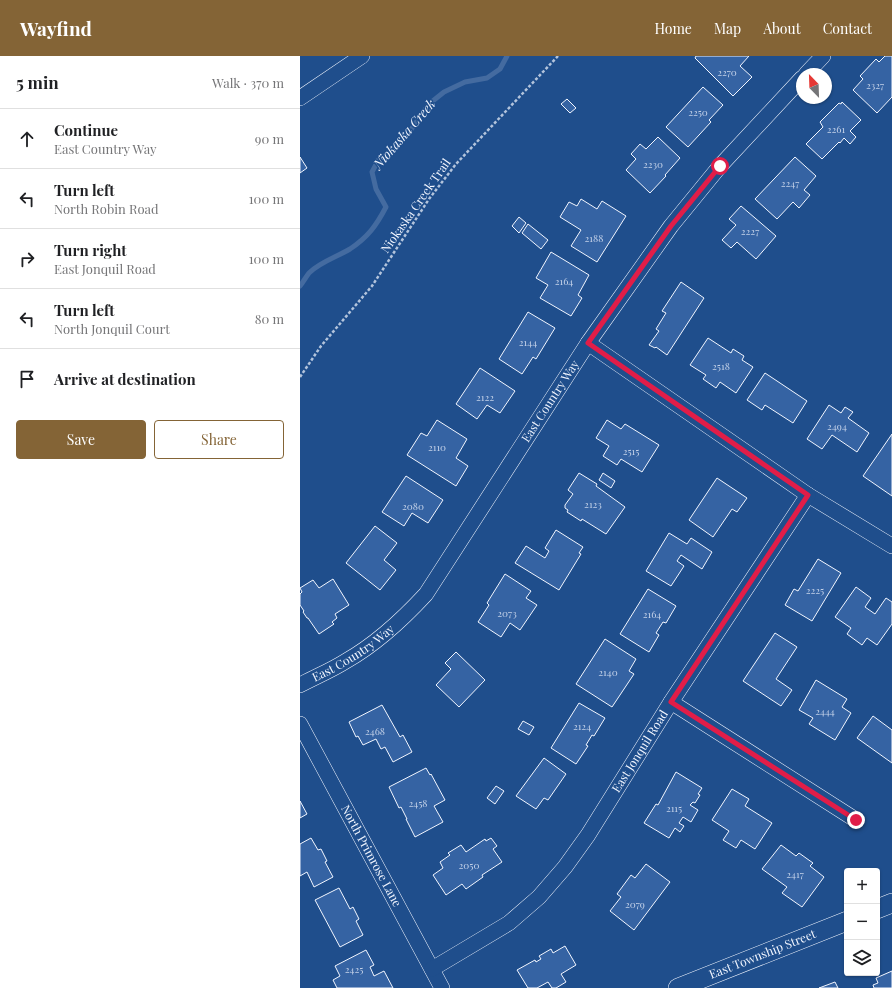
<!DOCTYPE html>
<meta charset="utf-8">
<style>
body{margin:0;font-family:"Playfair Display",serif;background:#f6f6f6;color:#202124}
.controls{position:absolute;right:12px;bottom:12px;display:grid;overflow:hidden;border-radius:4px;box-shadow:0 1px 3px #0004}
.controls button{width:36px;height:36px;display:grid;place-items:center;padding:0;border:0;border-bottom:1px solid #e0e0e0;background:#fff;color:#202124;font:20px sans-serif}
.compass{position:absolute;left:496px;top:12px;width:36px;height:36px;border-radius:50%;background:#fff;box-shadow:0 1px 3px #0004;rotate:337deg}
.stop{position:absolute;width:12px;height:12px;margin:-9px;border:3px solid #e11d48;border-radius:50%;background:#fff}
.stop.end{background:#e11d48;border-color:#fff;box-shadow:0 1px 4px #0008}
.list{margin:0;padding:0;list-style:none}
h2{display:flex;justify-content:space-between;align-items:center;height:52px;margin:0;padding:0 16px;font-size:17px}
h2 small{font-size:13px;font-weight:400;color:#757577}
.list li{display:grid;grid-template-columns:26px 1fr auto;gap:12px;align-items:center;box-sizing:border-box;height:60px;padding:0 16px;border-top:1px solid #e0e0e0}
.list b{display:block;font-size:15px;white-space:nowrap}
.list p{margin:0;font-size:13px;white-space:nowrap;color:#757577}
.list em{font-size:13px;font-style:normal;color:#757577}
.actions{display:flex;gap:8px;padding:12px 16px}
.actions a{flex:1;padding:9px 0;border:1px solid #846436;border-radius:4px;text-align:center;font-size:14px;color:#846436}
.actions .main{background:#846436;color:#fff}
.icon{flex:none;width:22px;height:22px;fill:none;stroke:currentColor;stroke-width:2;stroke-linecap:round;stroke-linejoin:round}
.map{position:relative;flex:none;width:592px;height:932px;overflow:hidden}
header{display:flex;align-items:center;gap:24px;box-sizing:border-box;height:56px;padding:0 20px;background:#846436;color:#fff}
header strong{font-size:19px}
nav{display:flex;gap:22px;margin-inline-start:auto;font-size:14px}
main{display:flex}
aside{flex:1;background:#fff}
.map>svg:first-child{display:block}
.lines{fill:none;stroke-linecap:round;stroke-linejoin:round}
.stream{stroke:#446ba0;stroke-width:5}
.building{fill:#3563a3;stroke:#f2f6ff}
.minor-casing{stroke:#f2f6ff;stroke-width:16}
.tertiary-casing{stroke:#f2f6ff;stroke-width:20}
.path{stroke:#b3c4dc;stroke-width:2.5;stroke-dasharray:3 2;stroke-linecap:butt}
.minor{stroke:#1f4e8c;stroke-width:15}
.tertiary{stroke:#1f4e8c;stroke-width:19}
.route{stroke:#e11d48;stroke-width:5}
.labels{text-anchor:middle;stroke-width:3;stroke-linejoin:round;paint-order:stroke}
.number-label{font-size:10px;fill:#c3d1e8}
.street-label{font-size:12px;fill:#f2f6ff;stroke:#1f4e8c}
.water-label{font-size:13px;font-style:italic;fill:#f2f6ff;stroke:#1f4e8c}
</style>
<header>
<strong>Wayfind</strong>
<nav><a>Home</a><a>Map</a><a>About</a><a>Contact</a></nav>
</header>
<main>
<aside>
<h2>5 min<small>Walk · 370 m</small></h2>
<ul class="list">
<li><svg class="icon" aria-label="ahead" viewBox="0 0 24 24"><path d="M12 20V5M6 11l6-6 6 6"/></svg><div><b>Continue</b><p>East Country Way</p></div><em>90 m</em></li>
<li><svg class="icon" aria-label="left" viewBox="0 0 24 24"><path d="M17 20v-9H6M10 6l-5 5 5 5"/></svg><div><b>Turn left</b><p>North Robin Road</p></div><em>100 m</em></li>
<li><svg class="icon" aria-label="right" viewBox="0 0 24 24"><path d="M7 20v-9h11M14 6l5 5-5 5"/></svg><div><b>Turn right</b><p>East Jonquil Road</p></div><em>100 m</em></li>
<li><svg class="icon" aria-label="left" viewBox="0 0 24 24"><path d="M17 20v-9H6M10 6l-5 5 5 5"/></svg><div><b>Turn left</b><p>North Jonquil Court</p></div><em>80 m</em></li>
<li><svg class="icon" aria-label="arrive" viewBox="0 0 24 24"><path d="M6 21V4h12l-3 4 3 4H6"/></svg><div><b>Arrive at destination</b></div></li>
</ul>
<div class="actions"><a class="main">Save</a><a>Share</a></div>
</aside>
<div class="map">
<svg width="592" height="932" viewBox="0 0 592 932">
<rect width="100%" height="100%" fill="#1f4e8c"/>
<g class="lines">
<path class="stream" d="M0 230C3 226 6 221 9 217 20 206 37 201 50 193 68 181 76 170 86 151L76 133 72 116 79 103 96 92 110 75 129 48 144 36 165 26 187 22 200 13 207 0"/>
</g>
<path class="building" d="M396 0H449L440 10 452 21 433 40 395 2Z
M585 0H592V41L577 57 553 34 563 23 560 20 576 3 579 6Z
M403 31 423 49 409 64 411 66 388 91 366 71Z
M267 43 276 52 270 57 261 48Z
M542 46 561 64 550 75 556 81 550 88 544 82 540 87 539 86 522 103 506 88 523 71 520 66 539 47 541 48Z
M358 81 380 102 365 119 366 120 350 137 326 114 336 103 331 98 340 88 346 93Z
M0 101 7 112 0 117Z
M495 101 516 120 504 134 510 139 499 152 493 146 477 163 455 143Z
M281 143 297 153 302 145 326 160 297 206 271 190 281 174 260 161 269 146 277 150Z
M441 150 476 180 456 203 437 186 431 192 422 184 436 169 429 163Z
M219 161 226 167 219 177 212 170Z
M228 168 248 184 241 193 222 177Z
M251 196 289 219 278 239 282 242 271 260 240 242 248 229 236 222Z
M381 226 404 242 367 299 356 291 355 292 349 289 359 275 356 273 366 257 362 255Z
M228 256 255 272 236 303 233 301 222 318 199 303Z
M408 282 431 297 433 293 444 300 442 304 453 311 436 337 420 326 416 332 403 323 406 319 390 309Z
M180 312 215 335 200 357 187 349 177 363 156 348Z
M465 317 507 345 493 367 465 349 462 354 447 344Z
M529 349 541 357 545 351 553 356 548 362 569 377 557 396 532 379 522 393 507 383Z
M137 364 167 383 156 402 168 410 156 430 107 399 121 377 127 380Z
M307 364 321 373 325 368 359 389 342 416 321 403 317 409 303 400 309 390 296 382Z
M592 378V440L563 420Z
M279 417 297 428 296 430 325 451 306 478 282 463 281 465 267 456 268 454 265 452V449L273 438 268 434Z
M303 417 315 425 311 432 299 424Z
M106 420 143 444 128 467 112 457 104 470 82 456Z
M417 422 447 442 437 456 432 453 413 481 389 464Z
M75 470 97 487 84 504 96 514 80 534 46 507Z
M256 474 283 491 279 497 281 498 259 534 215 507 226 490 245 502 249 495 245 492Z
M369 477 387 488 391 482 412 496 402 513 381 499 377 505 384 510 371 530 346 515Z
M518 503 541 517 512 565 485 549 494 533 498 535Z
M205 518 231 535 226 542 237 549 220 574 210 567 201 581 178 566 189 549 187 547Z
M33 523 49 549 35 558 37 562 32 566 34 568 19 578 8 562H7L3 556 4 555 0 549V538L2 536 0 532 13 524 19 532Z
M556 531 571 542 565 551 575 558 586 542 592 546V568L577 589 567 582 562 589 547 578 551 572 535 561Z
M348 533 376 550 366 567 363 566 356 577 359 579 349 596 320 578Z
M475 577 497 591 476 623 492 634 481 650 443 625Z
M305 583 336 603 329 615 334 618 312 651 276 628Z
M156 596 185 624 159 651 136 629 151 613 145 607Z
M516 624 547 643 542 651 551 657 535 684 509 668 513 662 499 654Z
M279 647 305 662 294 680 292 679 286 689 288 690 276 708 251 692Z
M82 649 100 681 103 679 112 696 93 706 85 691 81 693 76 683 63 689 58 680 56 681 49 666Z
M573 660 592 674V707L557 682Z
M223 665 234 671 229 679 218 673Z
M244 702 266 718 248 744 244 742 236 753 216 740Z
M126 712 130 719 131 718 145 744 134 750 143 766 115 781 106 763H107L101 751 99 752 89 731Z
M376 716 402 732 398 738 400 739 395 747 393 746 390 749 398 754 391 766 383 761 379 767 384 770 380 776 375 772 369 782 344 767 356 748 358 749Z
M196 730 204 735 195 748 187 742Z
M432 733 449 743 445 750 472 767 455 793 441 784 436 792 423 784 429 775 412 764Z
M0 745 7 758 0 762Z
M11 782 18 794 21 793 27 805 25 806 33 821 14 831 7 816 0 820V788Z
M191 782 197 790 193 793 202 806 182 819 183 821 166 833 162 828 146 839 133 819 143 812 140 806 150 799 148 797 161 789 166 796 185 783 186 785Z
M481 789 496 800 499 797 513 807 510 810 524 821 502 851 482 837 487 831 462 813Z
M346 808 370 826 334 874 310 855 321 841 317 838 331 819 335 822Z
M39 832 50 853 53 851 59 863 56 865 63 879 40 891 15 844Z
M265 890 276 909 261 918 266 926 256 932H252L248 926 237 932H228L217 914 235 904 236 906 241 903 239 900 251 893 253 897Z
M66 894 74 909 70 911 74 920 84 915 93 932H37L33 924 40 920 35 910Z
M592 915V932H574L573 929 578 927 576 922Z
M535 926 538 932H519Z"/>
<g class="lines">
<g class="minor-casing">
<g id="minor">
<path d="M506 18 523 0"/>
<path d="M0 42 62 0"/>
<path d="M288 287 508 439 592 490"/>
<path id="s1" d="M0 629C15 621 32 614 46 605 76 588 102 564 126 538L288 287 371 170 420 110 502 22"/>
<path d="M371 646 556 764"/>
<path id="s2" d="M0 668 142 932"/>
<path id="s3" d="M132 913 209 867 239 841 265 811 288 779 371 646 508 439"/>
</g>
</g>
<g class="tertiary-casing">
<g id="tertiary">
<path d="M577 853 592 847"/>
<path id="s4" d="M378 932 547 865"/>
</g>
</g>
<path class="path" d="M0 321 21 290 72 230 129 143 156 108 258 0"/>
<use href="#minor" class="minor"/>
<use href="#tertiary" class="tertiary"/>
</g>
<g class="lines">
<path class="route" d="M420 110 371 170 288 287 508 439 371 646 556 764"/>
</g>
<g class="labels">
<g class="number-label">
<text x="427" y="20">2270</text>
<text x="575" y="33">2327</text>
<text x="398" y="60">2250</text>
<text x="536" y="77">2261</text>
<text x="353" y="112">2230</text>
<text x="490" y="131">2247</text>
<text x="450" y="179">2227</text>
<text x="294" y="186">2188</text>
<text x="264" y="229">2164</text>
<text x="228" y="290">2144</text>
<text x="421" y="314">2518</text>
<text x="185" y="345">2122</text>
<text x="537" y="374">2494</text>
<text x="137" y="395">2110</text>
<text x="331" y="399">2515</text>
<text x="293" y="452">2123</text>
<text x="113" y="454">2080</text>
<text x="515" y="538">2225</text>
<text x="207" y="561">2073</text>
<text x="352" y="562">2164</text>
<text x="308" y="620">2140</text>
<text x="525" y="659">2444</text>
<text x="282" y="674">2124</text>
<text x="75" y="679">2468</text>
<text x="118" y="751">2458</text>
<text x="374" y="756">2115</text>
<text x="169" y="813">2050</text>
<text x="495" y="822">2417</text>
<text x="335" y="852">2079</text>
<text x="54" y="917">2425</text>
</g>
<g class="street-label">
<text transform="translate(116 150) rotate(-55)" y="4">Niokaska Creek Trail</text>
<text dy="4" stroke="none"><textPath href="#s1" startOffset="386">East Country Way</textPath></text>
<text dy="4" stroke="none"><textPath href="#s1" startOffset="62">East Country Way</textPath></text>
<text dy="4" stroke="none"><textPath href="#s3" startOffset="307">East Jonquil Road</textPath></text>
<text dy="4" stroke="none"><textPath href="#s2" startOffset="150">North Primrose Lane</textPath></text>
<text dy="4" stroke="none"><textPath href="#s4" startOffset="91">East Township Street</textPath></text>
</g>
<g class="water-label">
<text transform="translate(104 78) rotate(-49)" y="5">Niokaska Creek</text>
</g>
</g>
</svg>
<div class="controls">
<button>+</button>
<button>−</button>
<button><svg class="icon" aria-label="layers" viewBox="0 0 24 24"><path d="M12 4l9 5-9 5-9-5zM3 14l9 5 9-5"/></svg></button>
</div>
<svg class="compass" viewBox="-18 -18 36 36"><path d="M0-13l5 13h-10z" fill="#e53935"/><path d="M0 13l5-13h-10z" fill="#757577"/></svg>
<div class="stop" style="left:420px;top:110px"></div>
<div class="stop end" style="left:556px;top:764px"></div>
</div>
</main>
